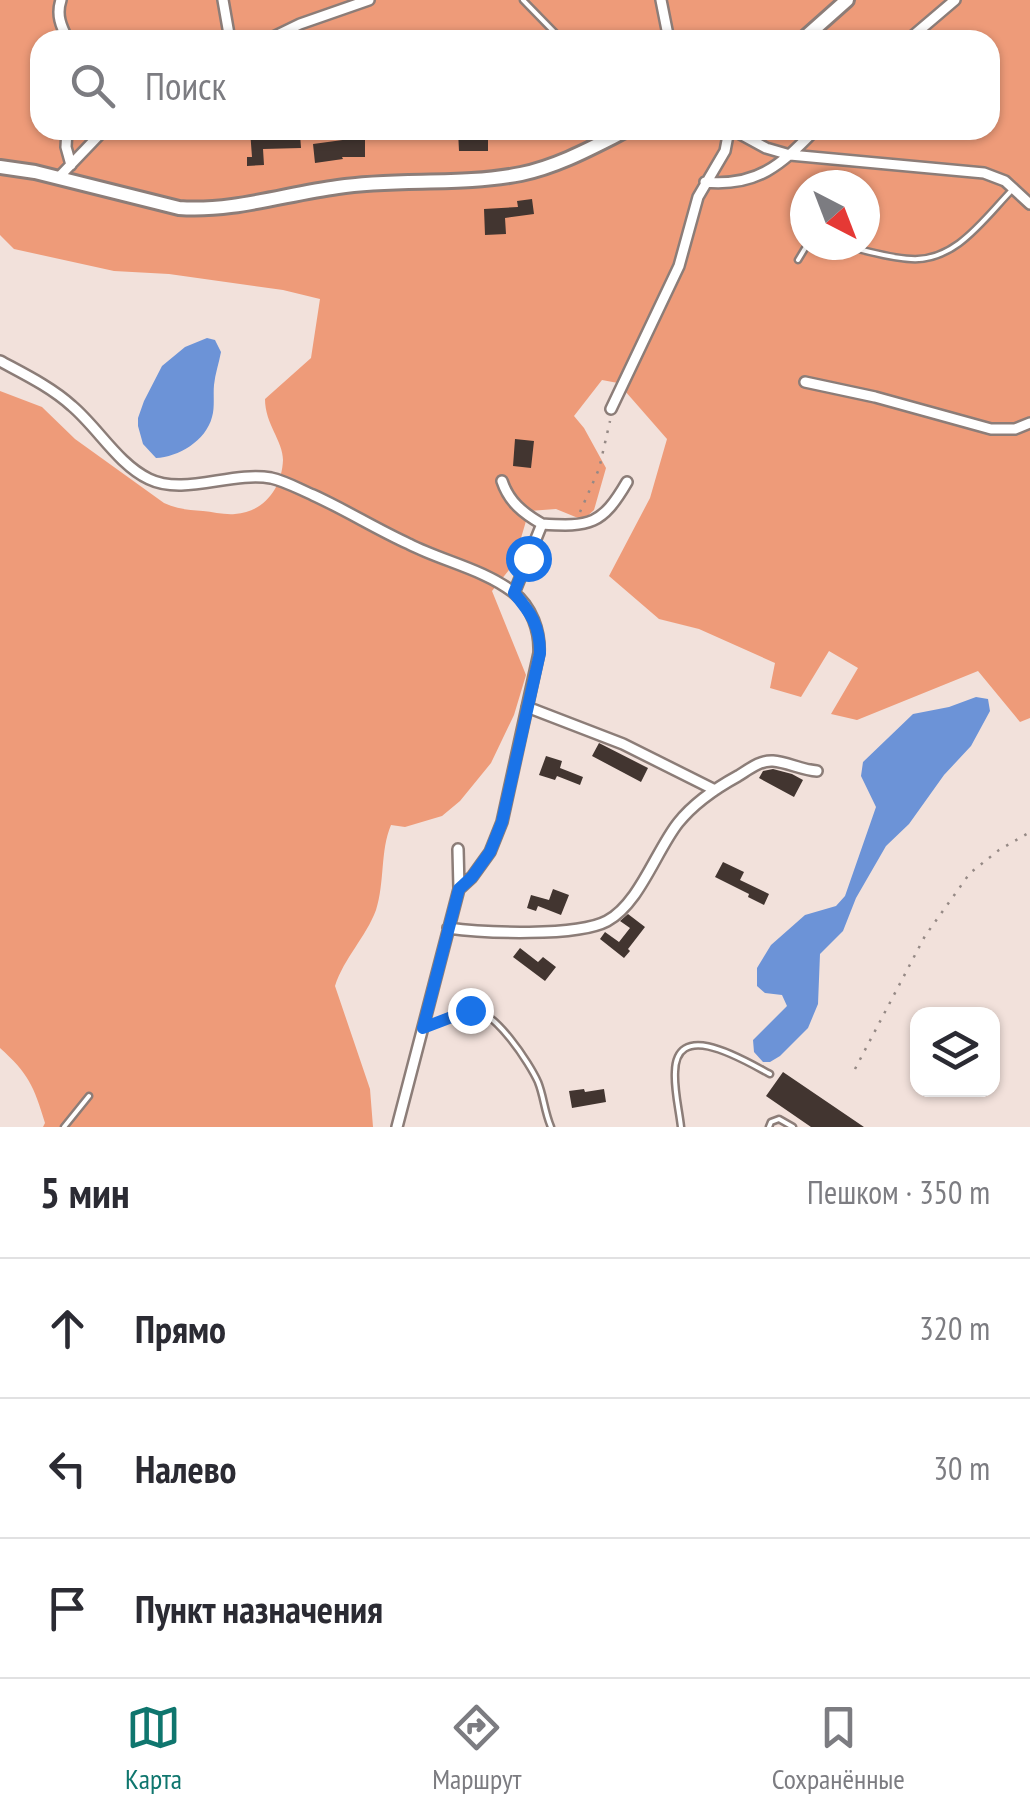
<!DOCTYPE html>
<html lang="ru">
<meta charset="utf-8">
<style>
body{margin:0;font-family:"PT Sans Narrow",sans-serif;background:#f2f2f3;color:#2b2b33}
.controls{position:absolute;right:30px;bottom:30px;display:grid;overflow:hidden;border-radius:20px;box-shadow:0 2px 8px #0004}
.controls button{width:90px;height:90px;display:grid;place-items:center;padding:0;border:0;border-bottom:2px solid #e1e1e2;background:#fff;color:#2b2b33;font:50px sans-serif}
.compass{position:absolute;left:790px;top:170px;width:90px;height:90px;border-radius:50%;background:#fff;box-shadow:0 2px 8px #0004;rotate:138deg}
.stop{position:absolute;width:30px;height:30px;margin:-22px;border:8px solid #1a73e8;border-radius:50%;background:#fff}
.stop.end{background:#1a73e8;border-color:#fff;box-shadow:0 2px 10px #0008}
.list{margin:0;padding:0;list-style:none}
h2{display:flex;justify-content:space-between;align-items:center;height:130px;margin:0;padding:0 40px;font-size:42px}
h2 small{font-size:32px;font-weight:400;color:#7c7c81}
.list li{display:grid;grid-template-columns:65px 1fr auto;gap:30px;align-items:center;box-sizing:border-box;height:140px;padding:0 40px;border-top:2px solid #e1e1e2}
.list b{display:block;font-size:38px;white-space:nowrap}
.list em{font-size:32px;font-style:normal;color:#7c7c81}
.icon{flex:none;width:55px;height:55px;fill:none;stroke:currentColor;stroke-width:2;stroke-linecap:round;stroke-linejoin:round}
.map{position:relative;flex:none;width:1030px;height:1127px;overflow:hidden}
.search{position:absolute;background:#fff;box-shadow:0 2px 8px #0004;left:30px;right:30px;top:30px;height:110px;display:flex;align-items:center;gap:25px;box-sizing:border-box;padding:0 35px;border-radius:30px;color:#7c7c81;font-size:38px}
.sheet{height:550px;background:#fff}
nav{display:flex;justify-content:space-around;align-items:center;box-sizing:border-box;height:140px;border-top:2px solid #e1e1e2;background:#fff;font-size:28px;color:#7c7c81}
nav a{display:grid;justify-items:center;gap:5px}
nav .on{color:#0f766e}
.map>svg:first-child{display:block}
.forest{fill:#ee9b79;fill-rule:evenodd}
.water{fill:#6c93d7}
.building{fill:#423530}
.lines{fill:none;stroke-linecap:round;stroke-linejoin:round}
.service-casing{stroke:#8c7d78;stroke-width:9}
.minor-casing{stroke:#8c7d78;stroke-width:14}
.secondary-casing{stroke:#8c7d78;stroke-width:18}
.path{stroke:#958985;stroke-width:2.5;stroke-dasharray:2.5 8;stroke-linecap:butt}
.service{stroke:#fff;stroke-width:4}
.minor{stroke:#fff;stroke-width:9}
.secondary{stroke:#fff;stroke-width:12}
.route{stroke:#1a73e8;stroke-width:12}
</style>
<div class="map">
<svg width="1030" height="1127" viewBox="0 0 1030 1127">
<rect width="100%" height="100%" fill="#f2e1db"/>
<path class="forest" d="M0 0H1030V718L1020 722 978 671 857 720 831 714 858 668 829 651 801 697 770 688 775 663 699 629 659 619 609 576 650 498 667 439 618 383 602 380 574 416 584 428 606 468 594 510 583 520 556 509 529 511 513 565 492 591 526 675 514 715 491 763 460 801 442 816 405 827 391 825C380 851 385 882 376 910 366 937 344 958 335 986L370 1089 373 1127H43L45 1123C34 1086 28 1073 0 1048V391L42 407 75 439 164 503C177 509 189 510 203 511 213 512 225 515 235 514 265 512 282 487 283 460 283 441 265 424 265 399L311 358 320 299 283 290 169 274 114 271 14 249 0 235ZM40 40H990V130H40ZM805 185H865V245H805Z"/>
<path class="water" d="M207 338 215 340 221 352C219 363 215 374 214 385 213 395 215 407 212 417 206 441 178 457 156 458L143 444 138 426V418L144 401 162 366 185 347Z
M976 697 988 699 990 711 971 746 944 775 909 824 886 846 856 898 843 931 820 954 818 1004 808 1028 780 1056 770 1062H763L754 1052 753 1040 787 1006 782 995 765 993 757 986V968L771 945 805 915 836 906 845 896 876 807 861 776 863 762 913 714 949 707Z"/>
<path class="building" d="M250 130H266V137L300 134 301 148 263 149 264 165 247 166V157H252Z
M350 130H365V157H342L343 159 315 163 313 144 350 139Z
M488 130V151H459L458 131Z
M532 199 534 214 505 218 506 234 485 235 484 209 518 207 517 201Z
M515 439 534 441 531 468 513 466Z
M599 743 648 768 641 782 592 756Z
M546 756 562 761 560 768 583 777 580 785 557 776 555 780 539 775Z
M773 769 792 774 803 780 794 797 759 778 763 771Z
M723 862 744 872 740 880 769 894 764 905 748 897 749 894 715 877Z
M553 889 569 895 561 915 538 906 536 911 527 908 531 895 549 900Z
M628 914 645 927 628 949 630 951 624 958 600 939 605 932 619 942 630 928 620 921Z
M520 948 538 962 543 957 556 967 545 981 513 957Z
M783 1072 864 1127H811L766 1096Z
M584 1089 585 1092 604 1089 606 1102 572 1108 569 1091Z"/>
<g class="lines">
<g class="service-casing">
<path id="service" d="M523 0 562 40
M842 245C864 250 888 258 911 259 955 262 984 219 1011 191
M798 260 807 245
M427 1027C441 1021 457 1011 471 1010 494 1008 530 1064 538 1082 544 1097 544 1110 551 1127
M64 1127 89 1096
M681 1127C679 1109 674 1090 675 1072 676 1017 747 1062 770 1074
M769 1127 771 1122 779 1119 793 1127"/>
</g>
<g class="minor-casing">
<path id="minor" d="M61 0C56 15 61 26 68 40
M223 0 230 40
M661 0 669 40
M267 40 300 24 369 0
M908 40 955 0
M67 130 66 147 71 165
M733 130 766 148 790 155 984 173 1005 181 1030 204
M58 178 104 130
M705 182C757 187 781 165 815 130
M0 361C24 374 51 387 72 406 98 428 118 464 149 479 184 496 232 471 271 478 285 481 299 489 313 495 346 510 376 529 409 544 442 561 483 569 513 592 532 607 540 631 539 653L502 822 490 852 472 877 459 889
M805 382 875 397 991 429H1015L1030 423
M611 409 679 266 698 197 725 151 729 130
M502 481C509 502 523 513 542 524
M514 593 542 524C590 527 602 525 627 482
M527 707 623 744 715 790
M448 928C483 933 577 937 607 921 639 904 656 851 678 823 694 803 716 788 738 776 748 770 760 760 773 761 787 762 802 770 817 771
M397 1127 459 889 458 849"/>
</g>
<g class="secondary-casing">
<path id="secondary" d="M802 40 847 0
M0 167 35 172 179 208C233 212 285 194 338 187 398 178 461 186 521 174 559 166 593 147 627 130"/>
</g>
<path class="path" d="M580 512 599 469 610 421
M855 1069 925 936 970 873 999 850 1030 832"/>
<use href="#service" class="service"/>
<use href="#minor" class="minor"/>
<use href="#secondary" class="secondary"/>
</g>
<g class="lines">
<path class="route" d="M470 1010 423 1028 459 889 472 877 490 852 502 822 540 653C540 626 531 613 514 593L528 558"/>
</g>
</svg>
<div class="controls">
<button><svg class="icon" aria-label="layers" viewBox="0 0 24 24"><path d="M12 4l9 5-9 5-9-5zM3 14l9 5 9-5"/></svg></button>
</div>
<svg class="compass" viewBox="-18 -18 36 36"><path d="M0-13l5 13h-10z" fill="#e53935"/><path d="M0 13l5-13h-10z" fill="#7c7c81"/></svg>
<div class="stop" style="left:528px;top:558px"></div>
<div class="stop end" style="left:470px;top:1010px"></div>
<div class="search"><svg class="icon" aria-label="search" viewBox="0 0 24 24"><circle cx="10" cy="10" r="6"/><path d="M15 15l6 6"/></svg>Поиск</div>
</div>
<section class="sheet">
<h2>5 мин<small>Пешком · 350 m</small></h2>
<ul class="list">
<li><svg class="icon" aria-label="ahead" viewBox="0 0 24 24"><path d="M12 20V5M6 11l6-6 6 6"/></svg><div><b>Прямо</b></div><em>320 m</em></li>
<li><svg class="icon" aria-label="left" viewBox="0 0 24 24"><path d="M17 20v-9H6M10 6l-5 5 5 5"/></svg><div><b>Налево</b></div><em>30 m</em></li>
<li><svg class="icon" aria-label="arrive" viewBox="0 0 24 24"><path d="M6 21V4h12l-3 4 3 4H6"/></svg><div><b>Пункт назначения</b></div></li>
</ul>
</section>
<nav>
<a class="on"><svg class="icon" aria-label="map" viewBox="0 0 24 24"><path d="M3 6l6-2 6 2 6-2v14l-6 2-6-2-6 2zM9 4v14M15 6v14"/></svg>Карта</a>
<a><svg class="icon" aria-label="directions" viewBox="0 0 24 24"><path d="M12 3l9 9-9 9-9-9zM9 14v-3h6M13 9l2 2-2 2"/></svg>Маршрут</a>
<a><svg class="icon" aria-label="saved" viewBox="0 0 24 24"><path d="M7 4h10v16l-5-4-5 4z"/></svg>Сохранённые</a>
</nav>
